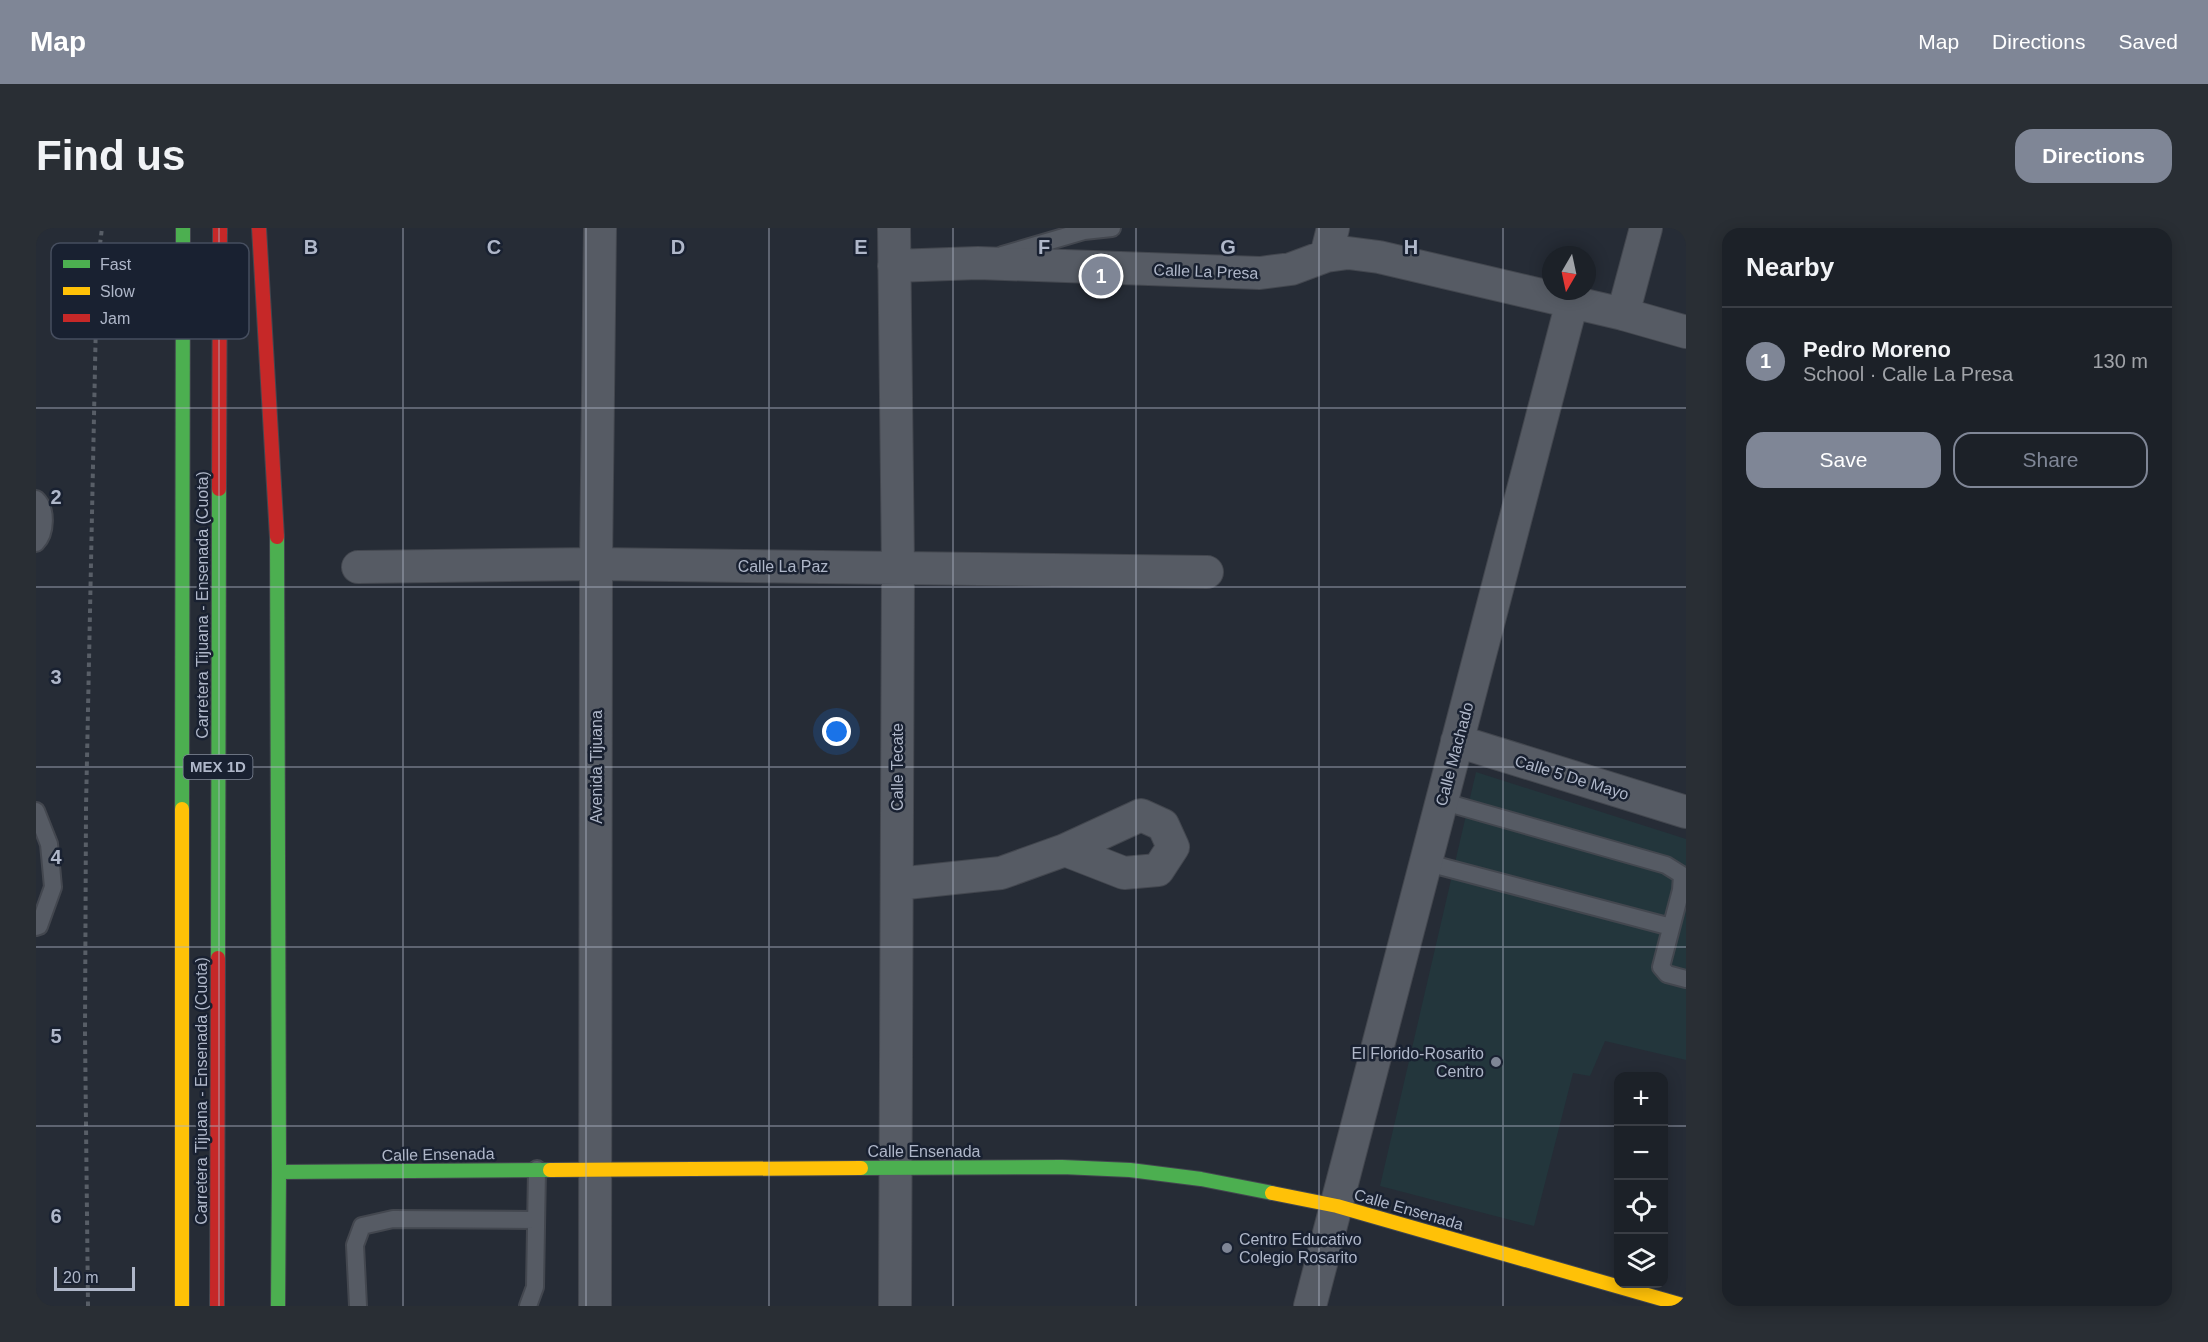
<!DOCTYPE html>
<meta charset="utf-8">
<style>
body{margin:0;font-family:Arial,sans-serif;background:#292e34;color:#f1f3f6}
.controls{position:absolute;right:18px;bottom:18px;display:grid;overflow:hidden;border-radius:12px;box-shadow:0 3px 15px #0003}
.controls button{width:54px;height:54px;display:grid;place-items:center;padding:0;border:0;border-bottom:2px solid #3a3e45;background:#1c2128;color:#f1f3f6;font:30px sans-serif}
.compass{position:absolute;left:1506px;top:18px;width:54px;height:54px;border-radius:50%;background:#1c2128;box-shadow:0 3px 15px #0003;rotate:189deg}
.scale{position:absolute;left:18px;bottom:15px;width:81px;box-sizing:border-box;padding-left:6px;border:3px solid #afb7c9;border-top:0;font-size:16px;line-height:21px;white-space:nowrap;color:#afb7c9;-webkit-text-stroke:4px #192131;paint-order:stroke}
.you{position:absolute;left:801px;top:504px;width:21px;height:21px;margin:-15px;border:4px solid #fff;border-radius:50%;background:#1a73e8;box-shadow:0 0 0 9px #1a73e833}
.badge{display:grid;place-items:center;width:39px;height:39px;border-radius:50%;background:#7f8696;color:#fff;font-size:20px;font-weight:700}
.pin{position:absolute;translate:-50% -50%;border:3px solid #fff;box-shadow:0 2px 6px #0006}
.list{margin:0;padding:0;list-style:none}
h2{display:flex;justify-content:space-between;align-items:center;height:78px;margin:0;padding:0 24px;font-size:26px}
h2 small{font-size:20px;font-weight:400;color:#a0a3a8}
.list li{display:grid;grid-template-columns:39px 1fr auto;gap:18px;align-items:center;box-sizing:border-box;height:108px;padding:0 24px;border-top:2px solid #3a3e45}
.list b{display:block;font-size:22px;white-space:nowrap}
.list p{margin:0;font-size:20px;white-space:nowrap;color:#a0a3a8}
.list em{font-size:20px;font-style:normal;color:#a0a3a8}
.actions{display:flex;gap:12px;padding:18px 24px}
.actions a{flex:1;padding:14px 0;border:2px solid #7f8696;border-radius:18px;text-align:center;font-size:21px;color:#7f8696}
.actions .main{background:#7f8696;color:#fff}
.icon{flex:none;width:33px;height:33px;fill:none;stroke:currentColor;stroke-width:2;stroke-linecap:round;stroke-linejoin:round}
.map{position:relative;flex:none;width:1650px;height:1078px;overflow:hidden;border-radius:18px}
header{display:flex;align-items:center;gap:36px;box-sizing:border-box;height:84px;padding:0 30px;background:#7f8696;color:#fff}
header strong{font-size:28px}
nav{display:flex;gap:33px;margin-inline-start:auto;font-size:21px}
.intro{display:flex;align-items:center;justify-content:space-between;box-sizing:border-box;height:144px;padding:0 36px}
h1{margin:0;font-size:42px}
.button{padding:15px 27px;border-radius:18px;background:#7f8696;color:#fff;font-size:21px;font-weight:700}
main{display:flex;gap:36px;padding:0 36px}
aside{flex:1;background:#1c2128;border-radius:18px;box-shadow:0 3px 15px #0003}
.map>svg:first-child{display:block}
.green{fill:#23363c}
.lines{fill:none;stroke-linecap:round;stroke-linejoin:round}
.lane-casing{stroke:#43474f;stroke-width:20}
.street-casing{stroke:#43474f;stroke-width:34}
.fast-casing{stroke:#43474f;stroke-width:16}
.slow-casing{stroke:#43474f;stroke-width:16}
.jam-casing{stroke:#43474f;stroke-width:16}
.path{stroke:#585e67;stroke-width:4;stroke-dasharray:4.5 4.5;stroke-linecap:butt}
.lane{stroke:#565b64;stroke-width:16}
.street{stroke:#565b64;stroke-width:32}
.fast{stroke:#4caf50;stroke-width:14}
.slow{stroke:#ffc107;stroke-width:14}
.jam{stroke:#c62828;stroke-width:14}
.grid{fill:none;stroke:#afb7c9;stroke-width:1.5;stroke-opacity:0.55}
.poi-dot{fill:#7f8696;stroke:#192131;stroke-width:2}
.labels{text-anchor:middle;stroke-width:5;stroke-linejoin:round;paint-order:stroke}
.shield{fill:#192131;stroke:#828a9b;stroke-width:1.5}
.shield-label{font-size:15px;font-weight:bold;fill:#afb7c9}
.street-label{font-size:16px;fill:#afb7c9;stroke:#192131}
.poi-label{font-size:16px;fill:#afb7c9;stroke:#192131;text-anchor:end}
.key{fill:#192131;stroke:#464e5f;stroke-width:1.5}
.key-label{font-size:16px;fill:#afb7c9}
.grid-label{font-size:20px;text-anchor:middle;font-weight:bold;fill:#afb7c9;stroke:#192131;stroke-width:5;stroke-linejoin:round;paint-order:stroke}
</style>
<header>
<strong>Map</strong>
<nav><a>Map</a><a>Directions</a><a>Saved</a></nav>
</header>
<div class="intro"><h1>Find us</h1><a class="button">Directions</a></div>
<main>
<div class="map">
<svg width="1650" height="1078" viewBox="0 0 1650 1078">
<rect width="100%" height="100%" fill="#262c36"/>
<path class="green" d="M1440 544 1650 611V832L1569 813 1554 848 1537 845 1498 998 1344 958Z"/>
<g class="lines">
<g class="lane-casing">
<path id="lane" d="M966 27 1048 3 1076 0
M0 271C11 281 10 305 0 315
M1405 573 1630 637 1646 647 1645 662 1625 739 1631 746 1650 751
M0 583 13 616 17 659 3 698 0 699
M1388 634 1635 699
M322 1078 319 1017 326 998 357 991 500 992
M492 1078 499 1059 501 941"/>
</g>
<g class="street-casing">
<path id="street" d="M858 0 862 339 859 1078
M1290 28 1297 0
M858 38 942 35 1224 45 1255 41 1290 28 1312 25 1343 29 1587 86 1650 104
M1587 86 1610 0
M322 339 560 336 1171 344
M1421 513 1650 584
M861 656 965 645 1029 622 1105 587 1127 597 1137 619 1122 642 1088 645 1029 622
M559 1078 560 336 564 0
M1274 1078 1536 74"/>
</g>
<g class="fast-casing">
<path id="fast" d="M241 309 243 944
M146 581 147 0
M182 730 183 261
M825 940 1026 939 1094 942 1165 951 1236 965
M242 1078 243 944 514 942"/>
</g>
<g class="slow-casing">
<path id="slow" d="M514 942 825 940
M1236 965 1301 978 1650 1078
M146 1078V581"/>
</g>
<g class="jam-casing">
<path id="jam" d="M223 0 241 309
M183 261 184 0
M181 1078 182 730"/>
</g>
<path class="path" d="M52 1078 49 805 50 580 61 41 66 0"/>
<use href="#lane" class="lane"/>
<use href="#street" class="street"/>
<use href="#fast" class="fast"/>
<use href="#slow" class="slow"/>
<use href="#jam" class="jam"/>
</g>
<path class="grid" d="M183 0V1078M367 0V1078M550 0V1078M733 0V1078M917 0V1078M1100 0V1078M1283 0V1078M1467 0V1078M0 180H1650M0 359H1650M0 539H1650M0 719H1650M0 898H1582M1628 898H1650"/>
<g class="poi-dot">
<circle cx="1460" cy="834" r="6"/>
<circle cx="1191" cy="1020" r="6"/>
</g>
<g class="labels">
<rect class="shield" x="147.5" y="527" width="69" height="24" rx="4.5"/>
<g class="shield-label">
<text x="182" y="544">MEX 1D</text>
</g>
<g class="street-label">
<text transform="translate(1170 43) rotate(2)" y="6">Calle La Presa</text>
<text x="747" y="344">Calle La Paz</text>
<text transform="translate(166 377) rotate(-90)" y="6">Carretera Tijuana - Ensenada (Cuota)</text>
<text transform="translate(1418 526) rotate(-75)" y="6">Calle Machado</text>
<text transform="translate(560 539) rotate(-90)" y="6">Avenida Tijuana</text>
<text transform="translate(861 539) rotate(-90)" y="6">Calle Tecate</text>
<text transform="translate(1536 549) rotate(17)" y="6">Calle 5 De Mayo</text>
<text transform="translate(165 863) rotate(-90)" y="6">Carretera Tijuana - Ensenada (Cuota)</text>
<text x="888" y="929">Calle Ensenada</text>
<text transform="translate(402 926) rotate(-1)" y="6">Calle Ensenada</text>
<text transform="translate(1373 981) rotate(16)" y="6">Calle Ensenada</text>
</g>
<g class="poi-label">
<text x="1448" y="831">El Florido-Rosarito<tspan x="1448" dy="18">Centro</tspan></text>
<text x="1203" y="1017" text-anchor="start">Centro Educativo<tspan x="1203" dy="18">Colegio Rosarito</tspan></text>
</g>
</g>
<rect x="15" y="15" width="198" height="96" rx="9" class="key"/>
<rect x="27" y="32" width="27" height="8" fill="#4caf50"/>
<rect x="27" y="59" width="27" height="8" fill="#ffc107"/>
<rect x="27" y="86" width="27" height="8" fill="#c62828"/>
<g class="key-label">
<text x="64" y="42">Fast</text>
<text x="64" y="69">Slow</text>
<text x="64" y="96">Jam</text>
</g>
<g class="grid-label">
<text x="275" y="26">B</text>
<text x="458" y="26">C</text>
<text x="642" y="26">D</text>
<text x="825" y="26">E</text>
<text x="1008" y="26">F</text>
<text x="1192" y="26">G</text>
<text x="1375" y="26">H</text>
<text x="20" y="276">2</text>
<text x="20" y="456">3</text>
<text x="20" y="636">4</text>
<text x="20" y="815">5</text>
<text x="20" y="995">6</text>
</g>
</svg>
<div class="controls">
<button>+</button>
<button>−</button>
<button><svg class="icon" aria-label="locate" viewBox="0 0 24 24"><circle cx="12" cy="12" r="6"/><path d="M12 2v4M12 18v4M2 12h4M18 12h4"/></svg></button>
<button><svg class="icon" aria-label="layers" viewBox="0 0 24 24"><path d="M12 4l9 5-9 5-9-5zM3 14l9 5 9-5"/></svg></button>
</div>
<svg class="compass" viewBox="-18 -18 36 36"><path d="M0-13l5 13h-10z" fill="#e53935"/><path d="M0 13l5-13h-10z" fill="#a0a3a8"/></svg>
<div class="scale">20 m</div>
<div class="you"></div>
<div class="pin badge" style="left:1065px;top:48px">1</div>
</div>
<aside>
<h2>Nearby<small></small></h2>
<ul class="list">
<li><span class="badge">1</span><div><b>Pedro Moreno</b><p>School · Calle La Presa</p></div><em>130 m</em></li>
</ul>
<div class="actions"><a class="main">Save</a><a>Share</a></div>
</aside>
</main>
